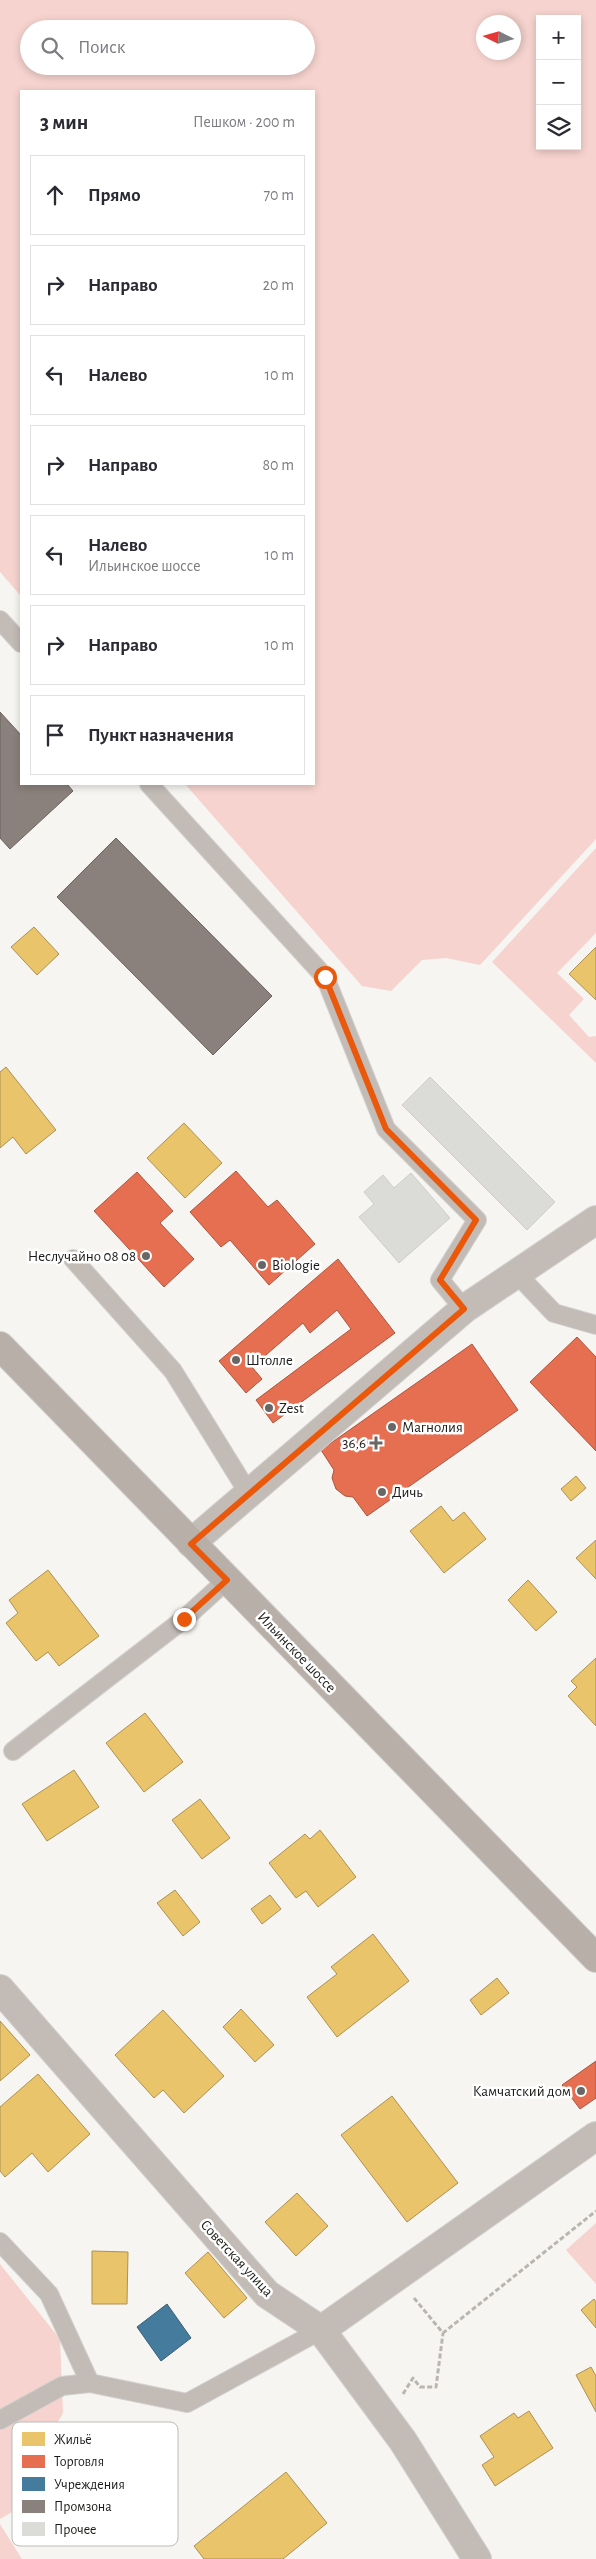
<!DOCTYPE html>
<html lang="ru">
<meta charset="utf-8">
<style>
body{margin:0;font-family:"Alegreya Sans",sans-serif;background:#f2f2f3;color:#2b2b33}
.controls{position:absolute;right:15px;top:15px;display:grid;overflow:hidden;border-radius:0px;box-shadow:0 2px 8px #0003}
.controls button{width:45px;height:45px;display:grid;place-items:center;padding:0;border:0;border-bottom:1px solid #e1e1e2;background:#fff;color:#2b2b33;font:25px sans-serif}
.compass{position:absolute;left:476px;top:15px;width:45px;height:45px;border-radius:50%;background:#fff;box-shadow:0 2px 8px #0003;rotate:275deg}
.stop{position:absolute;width:15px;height:15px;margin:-11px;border:4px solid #ea580c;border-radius:50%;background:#fff}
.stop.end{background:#ea580c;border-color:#fff;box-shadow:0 1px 5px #0008}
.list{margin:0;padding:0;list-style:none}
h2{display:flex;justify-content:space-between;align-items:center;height:65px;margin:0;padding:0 20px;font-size:21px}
h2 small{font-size:16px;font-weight:400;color:#7c7c81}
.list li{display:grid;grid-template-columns:32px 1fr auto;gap:15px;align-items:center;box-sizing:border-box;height:80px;margin:0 10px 10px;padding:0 10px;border:1px solid #e1e1e2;border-radius:0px}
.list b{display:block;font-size:19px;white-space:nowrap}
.list p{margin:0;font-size:16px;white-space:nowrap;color:#7c7c81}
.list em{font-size:16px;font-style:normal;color:#7c7c81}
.icon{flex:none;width:28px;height:28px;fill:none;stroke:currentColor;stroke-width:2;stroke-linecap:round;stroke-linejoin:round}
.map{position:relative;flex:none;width:596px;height:2559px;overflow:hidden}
.search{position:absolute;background:#fff;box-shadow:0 2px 8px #0003;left:20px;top:20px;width:295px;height:55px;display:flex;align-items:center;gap:12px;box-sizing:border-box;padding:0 18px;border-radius:28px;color:#7c7c81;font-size:19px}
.panel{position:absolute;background:#fff;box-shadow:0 2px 8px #0003;left:20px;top:90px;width:295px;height:695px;border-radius:0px}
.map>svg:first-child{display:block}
.green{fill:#f6d3ce;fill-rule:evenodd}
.homes{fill:#e9c46a;stroke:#ac9152}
.shops{fill:#e76f51;stroke:#aa5640}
.public{fill:#457b9d;stroke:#395e75}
.industry{fill:#8a817c;stroke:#69625e}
.building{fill:#dbdbd8;stroke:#cdcdca}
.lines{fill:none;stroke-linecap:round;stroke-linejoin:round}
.service-casing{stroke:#d2d1cf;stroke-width:20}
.minor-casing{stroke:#d2d1cf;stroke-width:30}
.secondary-casing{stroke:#d2d1cf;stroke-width:30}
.path{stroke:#bab5b1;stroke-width:3;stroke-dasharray:5 2.5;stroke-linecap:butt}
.service{stroke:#c2bbb6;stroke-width:18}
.minor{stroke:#c2bbb6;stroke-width:28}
.secondary{stroke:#b8afa9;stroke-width:28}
.route{stroke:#ea580c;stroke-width:6}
.poi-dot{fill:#686765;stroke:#fff;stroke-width:2}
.labels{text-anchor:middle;stroke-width:5;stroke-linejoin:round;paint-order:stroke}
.poi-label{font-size:15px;fill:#1c1b19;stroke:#fff;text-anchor:start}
.street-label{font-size:15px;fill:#1c1b19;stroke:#fff}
.key{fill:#fff;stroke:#bbbbba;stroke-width:1}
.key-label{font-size:14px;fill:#1c1b19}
</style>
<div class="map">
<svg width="596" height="2559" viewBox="0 0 596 2559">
<rect width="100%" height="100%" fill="#f6f5f1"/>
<path class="green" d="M0 0H596V839L480 965 446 958 422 960 391 991 362 986 185 784H314V91H21V596L0 572ZM540 19H577V146H540ZM514 22V52H484V22ZM29 29H306V66H29Z
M596 848V933L557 973 584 999 569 1015 589 1037 596 1036V1063L492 962Z
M596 2223V2284L566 2250Z
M0 2264 60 2339 63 2413 37 2459 36 2498 0 2519Z
M0 2524 22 2559H0Z"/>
<path class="homes" d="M34 927 59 954 37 975 11 947Z
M596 947V1000L569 974Z
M6 1067 56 1130 26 1154 13 1137 0 1148V1072Z
M184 1123 222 1163 185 1198 147 1158Z
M576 1476 586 1488 571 1501 561 1489Z
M441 1506 453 1521 464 1512 486 1539 444 1573 410 1531Z
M596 1540V1579L576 1558Z
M48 1570 99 1636 59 1666 48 1652 36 1661 6 1623 18 1613 9 1600Z
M528 1580 557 1612 536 1631 508 1600Z
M596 1658V1726L568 1696 577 1687 571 1681Z
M145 1713 183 1762 144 1792 106 1743Z
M74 1770 99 1807 47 1841 22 1804Z
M200 1799 230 1838 202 1859 172 1820Z
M320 1830 356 1877 318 1907 306 1891 296 1898 269 1863 305 1834 310 1839Z
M175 1890 200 1922 183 1936 157 1903Z
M270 1895 281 1909 262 1924 251 1909Z
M373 1934 409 1981 337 2037 307 1997 337 1974 331 1967Z
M497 1978 509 1993 481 2015 470 2000Z
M241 2009 274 2045 255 2062 223 2027Z
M163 2010 224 2076 184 2113 163 2090 154 2098 115 2055Z
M0 2021 30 2055 0 2081Z
M38 2074 90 2134 48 2172 32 2153 5 2177 0 2171V2107Z
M392 2096 458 2183 407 2222 341 2135Z
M297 2193 328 2226 296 2256 265 2222Z
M92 2251 128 2252 127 2304H92Z
M208 2252 247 2298 224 2318 185 2273Z
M594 2299 596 2302V2328L581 2310Z
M591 2367 596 2376V2412L576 2375Z
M529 2411 553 2448 495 2486 482 2465 494 2457 480 2436 514 2413 518 2418Z
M286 2472 327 2523 283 2559H204L194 2546Z"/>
<path class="shops" d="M236 1171 268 1207 277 1200 315 1244 269 1285 230 1240 221 1247 190 1212Z
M137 1172 173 1211 160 1223 194 1259 164 1287 94 1211Z
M338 1259 395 1333 273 1423 256 1400 351 1329 337 1310 310 1333 303 1323 252 1367 262 1379 246 1393 219 1361Z
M577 1337 596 1357V1451L530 1382Z
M472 1344 518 1410 367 1516 353 1497 345 1496 336 1489 332 1478 334 1470 321 1450Z
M596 2061V2098L580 2109 562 2085Z"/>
<path class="public" d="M167 2304 191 2338 161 2361 137 2327Z"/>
<path class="industry" d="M0 712 21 735V784H67L73 791 10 849 0 838Z
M116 838 272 996 213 1055 57 897Z"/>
<path class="building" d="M430 1077 555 1202 527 1230 402 1105Z
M411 1173 450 1218 399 1263 359 1217 374 1204 364 1192 383 1175 394 1188Z"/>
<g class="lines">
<g class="service-casing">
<path id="service" d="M0 620 21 643
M149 784 325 977 386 1129 477 1220 440 1280 464 1309
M73 1259 173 1371 249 1494
M517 1274 554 1313 596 1325
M13 1751 184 1619 227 1580
M0 2242 49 2294 90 2383 187 2403 321 2330
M0 2420 62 2386 90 2383"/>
</g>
<g class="minor-casing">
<path id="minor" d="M191 1543 464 1309 596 1220
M0 1989 267 2294 321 2330 403 2441 477 2559
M321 2330 596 2136"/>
</g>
<g class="secondary-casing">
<path id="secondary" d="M0 1346 596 1958"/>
</g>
<path class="path" d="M414 2298 443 2333 596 2211
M403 2394 413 2378 420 2387H436L443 2333"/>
<use href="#service" class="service"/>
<use href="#minor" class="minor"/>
<use href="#secondary" class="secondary"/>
</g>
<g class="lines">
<path class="route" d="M184 1619 227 1580 191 1544 464 1309 440 1280 476 1220 386 1129 325 977"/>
</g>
<g class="poi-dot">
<circle cx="146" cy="1256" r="5"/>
<circle cx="262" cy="1265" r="5"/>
<circle cx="236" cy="1360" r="5"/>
<circle cx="269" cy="1408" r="5"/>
<circle cx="392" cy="1427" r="5"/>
<path d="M373.5 1435.5h5v5h5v5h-5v5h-5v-5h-5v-5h5z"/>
<circle cx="382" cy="1492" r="5"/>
<circle cx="581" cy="2091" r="5"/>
</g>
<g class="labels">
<g class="poi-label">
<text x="136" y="1261" text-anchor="end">Неслучайно 08 08</text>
<text x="272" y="1270">Biologie</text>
<text x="246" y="1365">Штолле</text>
<text x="279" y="1413">Zest</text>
<text x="402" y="1432">Магнолия</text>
<text x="366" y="1448" text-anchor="end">36,6</text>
<text x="392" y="1497">Дичь</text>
<text x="571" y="2096" text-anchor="end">Камчатский дом</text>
</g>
<g class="street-label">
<text transform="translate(297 1652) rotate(46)" y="5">Ильинское шоссе</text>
<text transform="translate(237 2258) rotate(47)" y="5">Советская улица</text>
</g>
</g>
<rect x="12" y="2422" width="166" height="124" rx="8" class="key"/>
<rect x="22" y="2432" width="23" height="14" fill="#e9c46a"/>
<rect x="22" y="2455" width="23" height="13" fill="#e76f51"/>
<rect x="22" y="2477" width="23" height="14" fill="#457b9d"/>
<rect x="22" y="2500" width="23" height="13" fill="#8a817c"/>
<rect x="22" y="2522" width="23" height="14" fill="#dbdbd8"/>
<g class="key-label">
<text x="54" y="2444">Жильё</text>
<text x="54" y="2466">Торговля</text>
<text x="54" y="2489">Учреждения</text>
<text x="54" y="2511">Промзона</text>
<text x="54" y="2534">Прочее</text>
</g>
</svg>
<div class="controls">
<button>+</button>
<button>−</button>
<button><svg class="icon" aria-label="layers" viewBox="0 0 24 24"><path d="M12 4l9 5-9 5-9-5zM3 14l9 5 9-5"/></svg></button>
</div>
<svg class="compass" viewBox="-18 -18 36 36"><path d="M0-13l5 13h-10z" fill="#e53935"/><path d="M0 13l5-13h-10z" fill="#7c7c81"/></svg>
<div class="stop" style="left:325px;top:977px"></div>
<div class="stop end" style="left:184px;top:1619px"></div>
<div class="search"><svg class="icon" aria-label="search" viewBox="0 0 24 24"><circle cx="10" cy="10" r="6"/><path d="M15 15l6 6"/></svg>Поиск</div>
<section class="panel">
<h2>3 мин<small>Пешком · 200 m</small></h2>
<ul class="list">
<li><svg class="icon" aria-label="ahead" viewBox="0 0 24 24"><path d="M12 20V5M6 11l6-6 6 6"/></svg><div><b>Прямо</b></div><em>70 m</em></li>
<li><svg class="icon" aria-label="right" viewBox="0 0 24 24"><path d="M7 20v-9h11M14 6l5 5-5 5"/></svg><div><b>Направо</b></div><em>20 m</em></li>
<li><svg class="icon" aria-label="left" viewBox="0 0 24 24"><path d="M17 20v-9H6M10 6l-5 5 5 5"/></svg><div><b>Налево</b></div><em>10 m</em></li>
<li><svg class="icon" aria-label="right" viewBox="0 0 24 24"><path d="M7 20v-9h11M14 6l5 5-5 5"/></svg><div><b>Направо</b></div><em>80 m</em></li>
<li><svg class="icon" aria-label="left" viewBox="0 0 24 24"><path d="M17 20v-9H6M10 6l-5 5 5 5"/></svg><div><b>Налево</b><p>Ильинское шоссе</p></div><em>10 m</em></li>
<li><svg class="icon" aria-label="right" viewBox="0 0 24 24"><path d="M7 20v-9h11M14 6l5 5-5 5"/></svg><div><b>Направо</b></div><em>10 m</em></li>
<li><svg class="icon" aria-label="arrive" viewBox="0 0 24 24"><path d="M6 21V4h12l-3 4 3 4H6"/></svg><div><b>Пункт назначения</b></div></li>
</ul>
</section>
</div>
